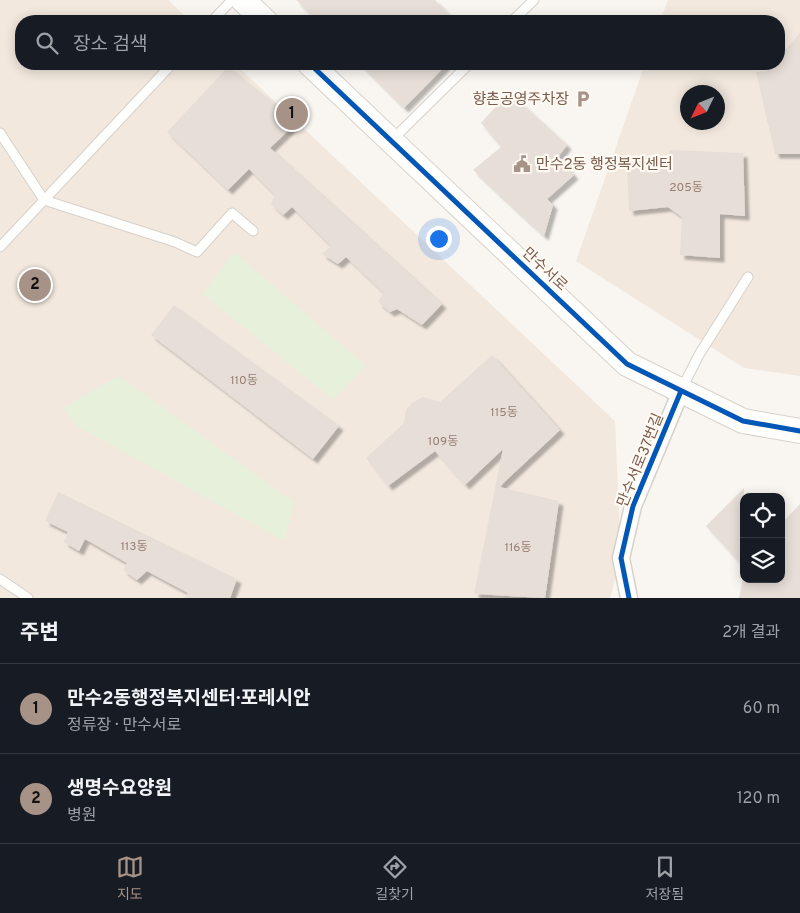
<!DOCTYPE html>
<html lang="ko">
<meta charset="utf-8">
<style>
body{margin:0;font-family:Overpass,"Noto Sans KR",sans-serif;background:#20242c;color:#f1f3f6}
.controls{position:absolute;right:15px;bottom:15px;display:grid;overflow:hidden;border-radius:10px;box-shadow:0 2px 12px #0003}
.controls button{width:45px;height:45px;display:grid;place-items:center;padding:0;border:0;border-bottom:1px solid #363941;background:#171b24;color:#f1f3f6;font:25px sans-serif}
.compass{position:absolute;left:680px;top:85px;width:45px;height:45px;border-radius:50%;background:#171b24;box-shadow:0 2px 12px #0003;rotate:227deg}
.you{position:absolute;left:438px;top:238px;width:18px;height:18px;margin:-12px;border:4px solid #fff;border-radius:50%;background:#1a73e8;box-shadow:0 0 0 8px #1a73e833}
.badge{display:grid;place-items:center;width:32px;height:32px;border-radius:50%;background:#a69286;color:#111;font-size:16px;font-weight:700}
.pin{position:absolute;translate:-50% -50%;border:2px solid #fff;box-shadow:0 1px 5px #0006}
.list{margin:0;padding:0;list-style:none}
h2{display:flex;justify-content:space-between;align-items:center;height:65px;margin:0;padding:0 20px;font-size:21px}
h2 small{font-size:16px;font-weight:400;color:#9ea1a6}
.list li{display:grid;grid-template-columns:32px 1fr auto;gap:15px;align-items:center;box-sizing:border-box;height:90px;padding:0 20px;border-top:1px solid #363941}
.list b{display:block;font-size:19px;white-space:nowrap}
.list p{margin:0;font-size:16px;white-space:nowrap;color:#9ea1a6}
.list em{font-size:16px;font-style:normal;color:#9ea1a6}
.icon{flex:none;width:28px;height:28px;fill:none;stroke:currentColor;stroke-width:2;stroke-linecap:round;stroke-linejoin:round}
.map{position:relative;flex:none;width:800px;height:598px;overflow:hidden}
.search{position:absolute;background:#171b24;box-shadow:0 2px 12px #0003;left:15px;right:15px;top:15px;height:55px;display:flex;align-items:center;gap:12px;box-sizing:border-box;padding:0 18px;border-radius:20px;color:#9ea1a6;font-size:19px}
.sheet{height:245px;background:#171b24}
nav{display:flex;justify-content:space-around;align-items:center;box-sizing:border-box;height:70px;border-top:1px solid #363941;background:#171b24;font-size:14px;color:#9ea1a6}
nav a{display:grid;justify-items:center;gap:2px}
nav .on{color:#a69286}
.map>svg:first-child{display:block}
.residential{fill:#f2e8de;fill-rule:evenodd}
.green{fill:#e7f0db}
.building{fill:#e6ded7;filter:url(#shadow)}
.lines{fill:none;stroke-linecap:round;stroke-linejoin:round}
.lane-casing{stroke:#d7d1cb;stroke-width:11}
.street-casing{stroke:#d7d1cb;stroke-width:19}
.secondary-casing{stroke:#d9d2cb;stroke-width:26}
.lane{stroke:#fefefd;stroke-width:9}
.street{stroke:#fefefd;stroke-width:16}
.secondary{stroke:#fefefd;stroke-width:24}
.cycleway-casing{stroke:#fffaf3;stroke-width:8}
.cycleway{stroke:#0057b8;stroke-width:5}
.labels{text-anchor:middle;stroke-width:4.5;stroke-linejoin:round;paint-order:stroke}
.number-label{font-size:12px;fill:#977e72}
.poi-label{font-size:15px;fill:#7a5c4d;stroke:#fffaf3;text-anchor:end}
.street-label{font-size:15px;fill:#7a5c4d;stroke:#fffaf3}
</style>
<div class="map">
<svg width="800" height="598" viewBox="0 0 800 598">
<defs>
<filter id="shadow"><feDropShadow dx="4.5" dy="4.5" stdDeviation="1" flood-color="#0004"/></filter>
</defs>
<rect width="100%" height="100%" fill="#f9f5f0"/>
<path class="residential" d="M0 0H168L190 21H21V64H235L615 421 621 558 610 598H0Z
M668 0H800V376L744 368 576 261 645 64H779V21H660ZM688 92H718V122H688Z"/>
<path class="green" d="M234 252 366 366 333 400 203 294Z
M119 376 294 502 284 541 77 426 63 408Z"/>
<path class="building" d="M296 0H435L455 21H318Z
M800 33V154H775L756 72 766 71 773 64H779V57Z
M360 64H447L404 108Z
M228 67 297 122 270 148 442 304 422 325 397 309 390 312 378 302 384 293 346 257 338 264 322 254 331 246 292 207 283 215 271 204 275 195 249 169 228 190 167 132Z
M509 92 567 145 558 157 574 175 547 199 553 205 544 236 473 170 501 147 481 123Z
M669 150 743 153 745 216 720 214V258L680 255 682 217 668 207 629 211 627 168H670Z
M174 305 339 426 313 459 151 335Z
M492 355 560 430 499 487 559 501 545 598 474 594 503 449 465 485 435 451 388 486 366 458 404 423 406 410 412 403 423 397 440 402Z
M744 488V567L706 526Z
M58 492 237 579 230 598H185L188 593 147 571 137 580 123 570 127 563 85 539 79 551 64 542 68 532 45 521Z
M800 504V598H739L743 579H781V524Z"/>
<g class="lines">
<g class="lane-casing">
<path id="lane" d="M212 21 232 0
M512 21 534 0
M0 133 44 200 175 242 197 252 232 213 253 231
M392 140 469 64
M0 247 172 64
M681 390 700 353 748 277
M0 579 28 598"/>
</g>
<g class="street-casing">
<path id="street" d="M629 598 621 558 633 506 681 391"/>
</g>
<g class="secondary-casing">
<path id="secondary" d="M243 0 265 21
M310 64 627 364 743 421 800 431"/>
</g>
<use href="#lane" class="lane"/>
<use href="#street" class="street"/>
<use href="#secondary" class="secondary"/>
<g class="cycleway-casing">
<path id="cycleway" d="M310 64 627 364 743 421 800 431
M629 598 621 558 633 506 681 391"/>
</g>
<use href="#cycleway" class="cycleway"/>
</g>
<defs>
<g id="parking-bare" transform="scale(1.35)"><path d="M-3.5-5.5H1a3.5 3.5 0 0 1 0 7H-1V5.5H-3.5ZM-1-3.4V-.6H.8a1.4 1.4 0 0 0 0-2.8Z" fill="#a69286" stroke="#fffaf3" stroke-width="2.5" paint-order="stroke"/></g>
<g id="civic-bare" transform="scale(1.35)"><path d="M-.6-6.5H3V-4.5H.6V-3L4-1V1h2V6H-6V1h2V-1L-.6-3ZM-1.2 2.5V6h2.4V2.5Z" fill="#a69286" stroke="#fffaf3" stroke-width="2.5" paint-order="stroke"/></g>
</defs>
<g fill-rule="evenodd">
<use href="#parking-bare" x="583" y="99"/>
<use href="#civic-bare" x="522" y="164"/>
</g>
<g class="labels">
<g class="number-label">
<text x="686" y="191">205동</text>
<text x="244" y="384">110동</text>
<text x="504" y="416">115동</text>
<text x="443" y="445">109동</text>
<text x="134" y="550">113동</text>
<text x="518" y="551">116동</text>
</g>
<g class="poi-label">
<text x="569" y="104">향촌공영주차장</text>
<text x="536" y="169" text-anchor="start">만수2동 행정복지센터</text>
</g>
<g class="street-label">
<text transform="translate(545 269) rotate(43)" y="5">만수서로</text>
<text transform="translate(640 460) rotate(-68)" y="5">만수서로37번길</text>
</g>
</g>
</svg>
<div class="controls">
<button><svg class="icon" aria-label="locate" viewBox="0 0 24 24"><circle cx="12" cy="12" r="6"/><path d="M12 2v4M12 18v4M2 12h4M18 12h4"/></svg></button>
<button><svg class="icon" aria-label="layers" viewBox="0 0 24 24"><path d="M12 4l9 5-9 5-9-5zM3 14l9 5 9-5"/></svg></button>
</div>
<svg class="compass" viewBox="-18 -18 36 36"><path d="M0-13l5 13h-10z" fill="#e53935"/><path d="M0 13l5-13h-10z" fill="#9ea1a6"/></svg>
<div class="you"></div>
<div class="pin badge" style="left:292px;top:114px">1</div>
<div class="pin badge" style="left:35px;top:285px">2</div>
<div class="search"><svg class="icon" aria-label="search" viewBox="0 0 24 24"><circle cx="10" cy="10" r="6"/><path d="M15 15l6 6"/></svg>장소 검색</div>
</div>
<section class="sheet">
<h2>주변<small>2개 결과</small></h2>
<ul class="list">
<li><span class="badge">1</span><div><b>만수2동행정복지센터·포레시안</b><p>정류장 · 만수서로</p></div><em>60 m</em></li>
<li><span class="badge">2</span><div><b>생명수요양원</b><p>병원</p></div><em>120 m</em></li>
</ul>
</section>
<nav>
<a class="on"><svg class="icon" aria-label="map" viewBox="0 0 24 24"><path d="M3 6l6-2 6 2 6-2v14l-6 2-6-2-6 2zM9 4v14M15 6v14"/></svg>지도</a>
<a><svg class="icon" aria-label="directions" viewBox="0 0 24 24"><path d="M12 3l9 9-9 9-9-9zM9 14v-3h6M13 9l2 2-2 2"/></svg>길찾기</a>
<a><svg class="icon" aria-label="saved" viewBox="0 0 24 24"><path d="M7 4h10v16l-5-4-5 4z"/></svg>저장됨</a>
</nav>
